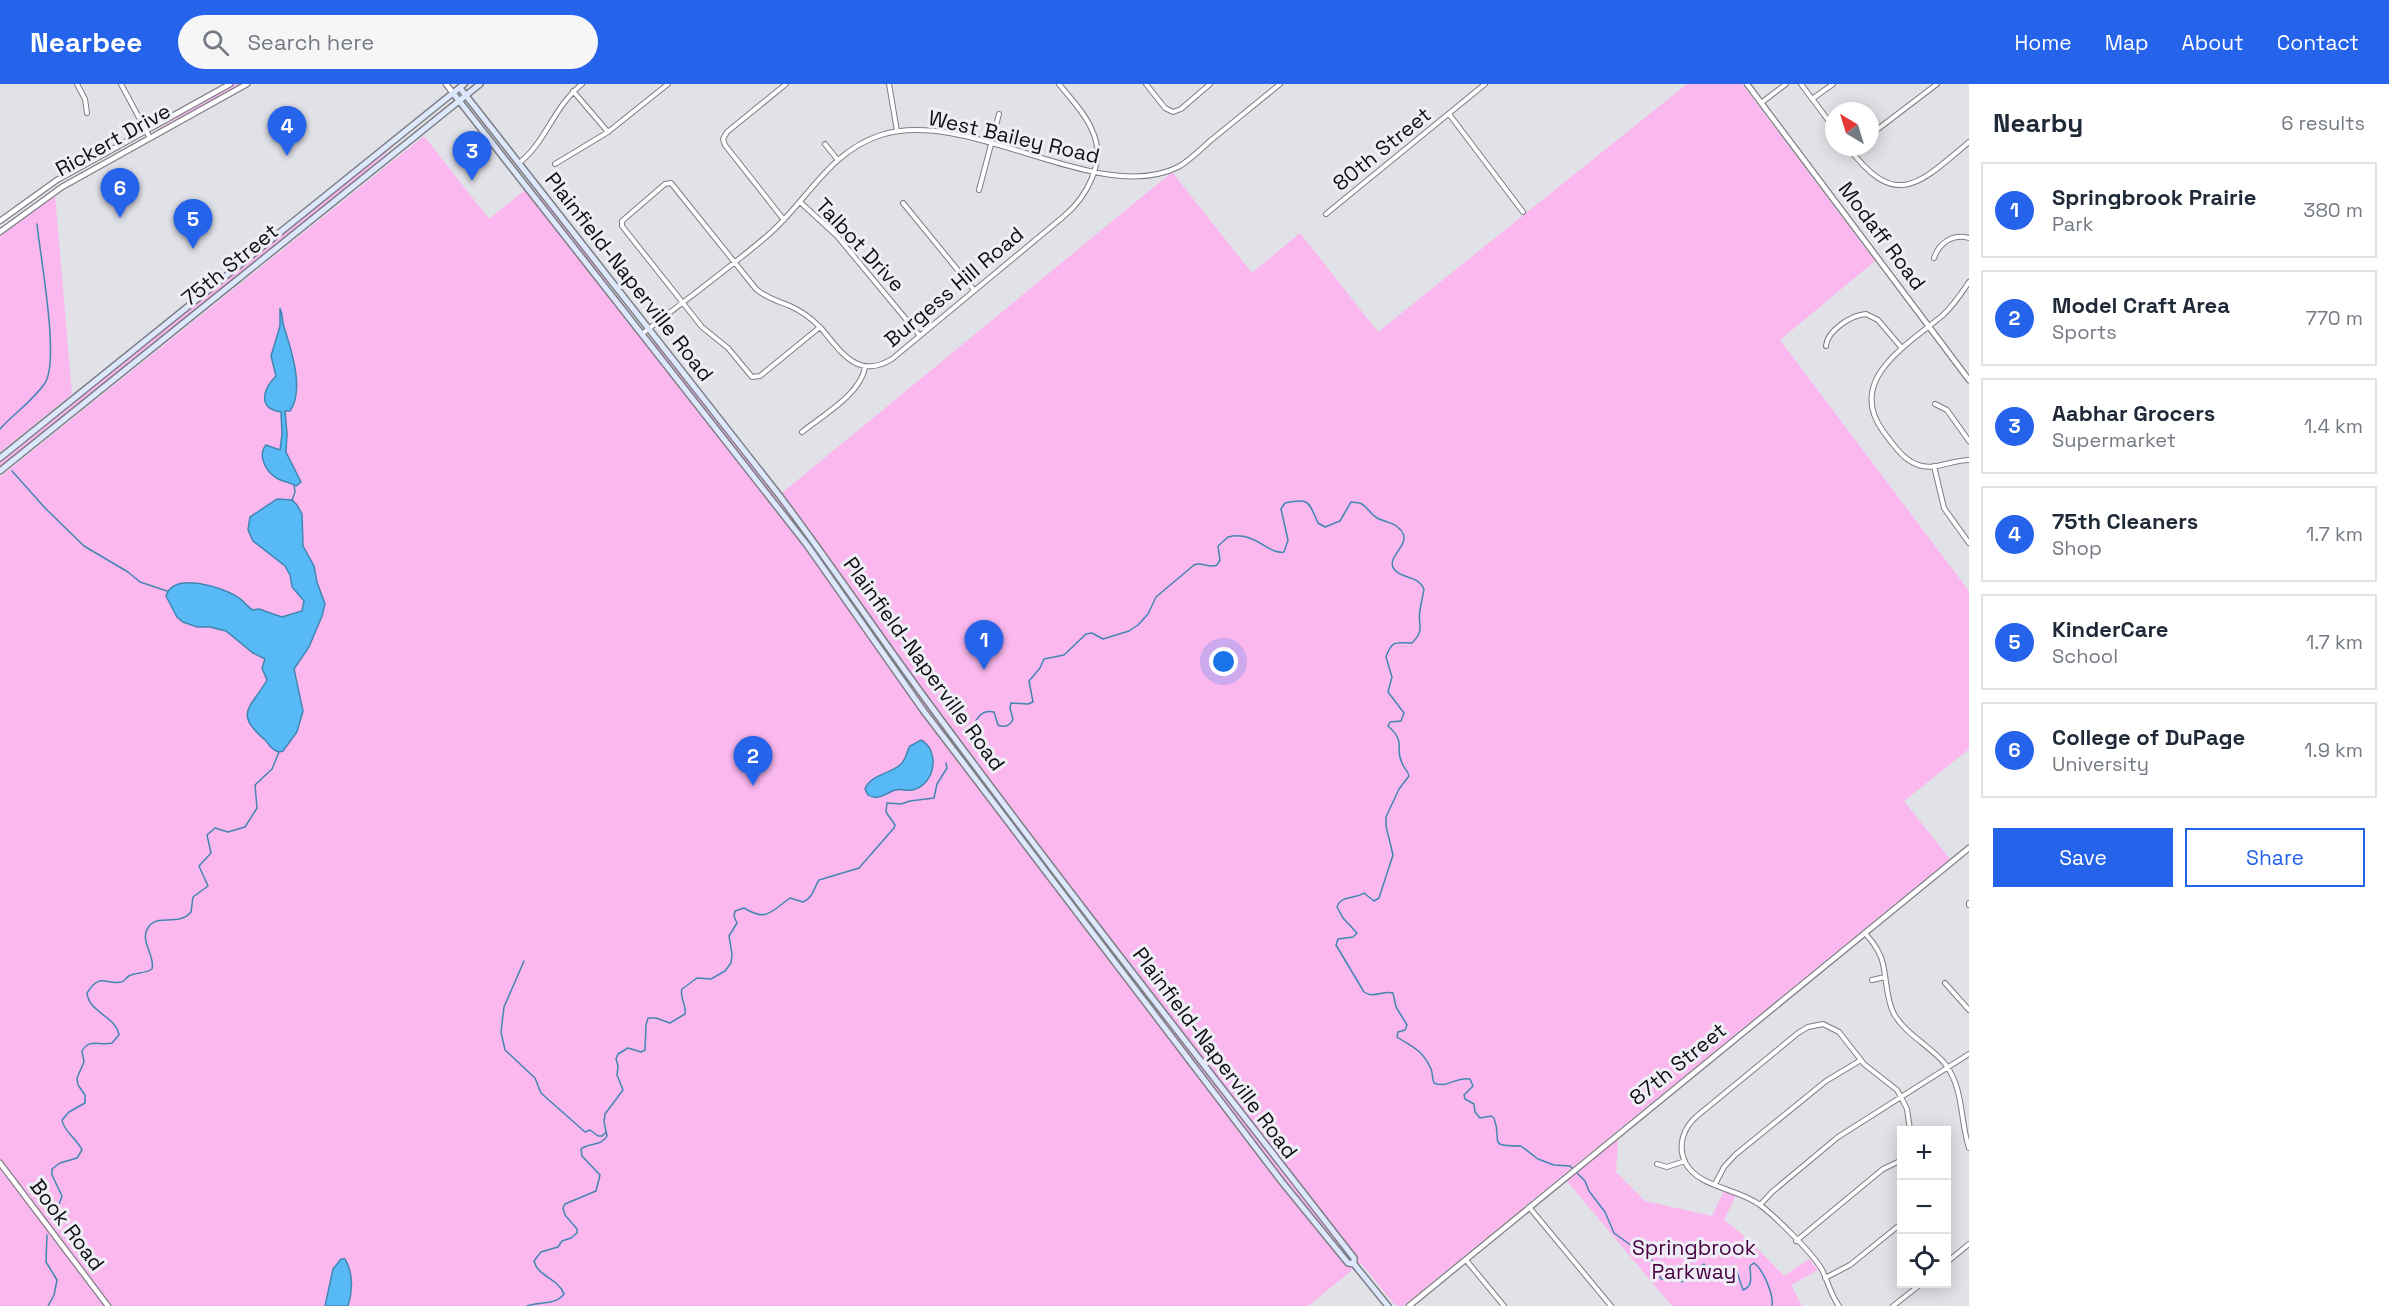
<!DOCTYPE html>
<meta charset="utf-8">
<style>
body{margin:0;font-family:"Space Grotesk",sans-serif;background:#f6f6f7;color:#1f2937}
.controls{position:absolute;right:18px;bottom:18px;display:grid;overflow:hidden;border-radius:0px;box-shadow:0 3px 15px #0003}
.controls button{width:54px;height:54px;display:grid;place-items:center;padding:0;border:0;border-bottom:2px solid #e0e1e3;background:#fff;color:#1f2937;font:30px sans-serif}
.compass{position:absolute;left:1825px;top:18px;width:54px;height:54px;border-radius:50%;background:#fff;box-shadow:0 3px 15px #0003;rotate:322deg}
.you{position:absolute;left:1224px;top:578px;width:21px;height:21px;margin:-15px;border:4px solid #fff;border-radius:50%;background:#1a73e8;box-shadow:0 0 0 9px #1a73e833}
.badge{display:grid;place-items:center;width:39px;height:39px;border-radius:50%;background:#2563eb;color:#fff;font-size:20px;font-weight:700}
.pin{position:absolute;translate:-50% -50px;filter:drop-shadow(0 2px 3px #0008)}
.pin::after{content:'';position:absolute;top:32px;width:21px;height:18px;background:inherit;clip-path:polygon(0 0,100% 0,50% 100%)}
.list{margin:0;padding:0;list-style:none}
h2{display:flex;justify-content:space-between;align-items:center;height:78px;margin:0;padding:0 24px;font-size:26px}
h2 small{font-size:20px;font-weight:400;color:#747a83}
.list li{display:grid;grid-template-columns:39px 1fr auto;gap:18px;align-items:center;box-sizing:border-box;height:96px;margin:0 12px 12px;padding:0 12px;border:2px solid #e0e1e3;border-radius:0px}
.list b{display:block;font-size:22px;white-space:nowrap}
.list p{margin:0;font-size:20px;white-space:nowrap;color:#747a83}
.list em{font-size:20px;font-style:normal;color:#747a83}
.actions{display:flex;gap:12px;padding:18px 24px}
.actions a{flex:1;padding:14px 0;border:2px solid #2563eb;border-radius:0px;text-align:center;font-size:21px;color:#2563eb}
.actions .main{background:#2563eb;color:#fff}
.icon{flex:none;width:33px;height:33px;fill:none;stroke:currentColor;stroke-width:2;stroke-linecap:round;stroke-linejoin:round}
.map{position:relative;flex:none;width:1969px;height:1222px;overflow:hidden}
header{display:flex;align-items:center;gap:36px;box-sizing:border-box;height:84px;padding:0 30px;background:#2563eb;color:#fff}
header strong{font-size:28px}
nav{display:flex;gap:33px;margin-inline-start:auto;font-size:21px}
.search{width:420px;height:54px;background:#f6f6f7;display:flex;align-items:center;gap:15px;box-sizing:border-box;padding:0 21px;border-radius:33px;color:#747a83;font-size:22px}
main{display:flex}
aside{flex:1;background:#fff}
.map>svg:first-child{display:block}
.green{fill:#fbb8ef}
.water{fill:#57b9f5;stroke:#4286b1;stroke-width:1.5}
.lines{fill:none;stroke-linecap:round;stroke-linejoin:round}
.stream{stroke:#4286b1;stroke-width:1.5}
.minor-casing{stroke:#7e7e84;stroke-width:6}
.tertiary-casing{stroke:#7e7e84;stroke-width:7}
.secondary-casing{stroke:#7e7e84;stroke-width:8}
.minor{stroke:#fff;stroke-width:4}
.tertiary{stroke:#fff;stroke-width:4.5}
.secondary{stroke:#dde8fd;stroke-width:5}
.labels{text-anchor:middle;stroke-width:6;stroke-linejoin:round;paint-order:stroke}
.street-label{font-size:21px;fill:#101012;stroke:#eeeef6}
.park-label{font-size:21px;fill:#4a0243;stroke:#eeeef6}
</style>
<header>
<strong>Nearbee</strong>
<div class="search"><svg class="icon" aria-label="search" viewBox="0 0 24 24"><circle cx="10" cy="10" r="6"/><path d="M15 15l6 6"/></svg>Search here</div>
<nav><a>Home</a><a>Map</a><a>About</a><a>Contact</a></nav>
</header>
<main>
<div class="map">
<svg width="1969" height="1222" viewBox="0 0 1969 1222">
<rect width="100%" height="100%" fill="#e1e1e8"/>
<path class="green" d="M234 0H242L156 46 187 26Z
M1687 0H1742L1875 177 1780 256 1969 507V665L1904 717 1950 775 1403 1222H1398L1393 1219 1361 1179 1308 1222H0V393L424 52 489 135 525 106 770 418 774 414 650 256 652 255 777 413 1172 88 1252 189 1300 149 1378 248Z
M409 47 357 97 0 384V377Z
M55 110 72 310 0 368V151Z
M538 110 615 207 594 185 536 111Z
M1618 1055 1616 1088 1645 1117 1712 1132 1724 1107 1736 1111 1724 1136 1747 1154 1784 1192 1809 1175 1818 1186 1791 1201 1802 1222H1672L1566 1096Z"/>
<path class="water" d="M280 224C283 231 282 237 284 243 291 265 305 306 290 327H285L287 350 286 368 301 398 296 402C290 398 284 398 278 395 266 388 257 372 266 361L280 366 282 350 281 328C256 324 264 304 276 292L271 272 280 242Z
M277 415 292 416 297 421 302 430 303 462 314 482 317 498 325 520 322 532 309 563 294 585 303 627 297 648 283 667 279 668C271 666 270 661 265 656 233 629 251 624 267 596L262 584 265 575 253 569 226 547 210 543H197L183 538 177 533 166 512C173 487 223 503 239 514 244 517 247 523 253 526L259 525 282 533 302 527 304 517 292 503 290 491 285 482 253 457 248 446 250 433Z
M921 656C939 666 936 695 918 704 911 709 903 704 895 706 885 710 877 717 868 711L865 705C871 690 891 690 901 680 907 674 906 668 910 662Z
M341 1175H345C353 1188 353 1207 348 1222H325L333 1185Z"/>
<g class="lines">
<path class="stream" d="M0 345C14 329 33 317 45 299 60 276 40 172 37 140
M12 387 45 424 84 462 128 488 140 498 167 507
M292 416 295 408 294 401
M969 651C975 639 978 625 994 628L998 641C1004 644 1010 642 1013 635L1010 624 1011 619 1028 620 1033 618 1029 597 1040 584 1044 575 1064 571 1086 550 1092 549 1103 555 1129 547 1138 541 1148 530 1156 513 1194 481C1202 477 1208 485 1217 481L1220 476 1218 462 1228 453C1255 446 1268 471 1284 468L1288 456 1281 425 1285 419C1310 413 1309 419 1318 439L1325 443 1340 437 1351 418 1360 419C1367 422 1370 430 1377 434 1383 437 1389 438 1395 441 1420 458 1384 471 1394 485 1402 496 1417 490 1424 505 1423 512 1421 519 1420 526 1417 541 1426 545 1412 559 1397 559 1392 555 1386 573L1392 593 1388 608 1404 629 1401 637 1390 638 1388 642C1407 659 1394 662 1402 679 1404 685 1408 686 1409 692L1399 705 1386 733V742L1393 771 1379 814 1374 817 1364 809C1355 815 1341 811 1337 823L1343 834 1357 849 1353 853 1338 855 1336 861 1364 908C1374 915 1383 906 1393 909L1396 923 1407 941 1405 946 1398 948 1397 953C1412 963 1423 966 1431 985 1433 990 1432 994 1434 999 1448 1005 1456 992 1470 995L1473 1002 1464 1011 1465 1015 1474 1020 1475 1028 1480 1034 1491 1032 1494 1034C1503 1059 1486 1062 1521 1062L1538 1075 1554 1081 1570 1082 1585 1097 1589 1107 1605 1128 1614 1149 1654 1178 1661 1195C1679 1195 1679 1203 1698 1191L1701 1182 1704 1180 1712 1189 1718 1192 1730 1186 1737 1188 1743 1206C1754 1202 1750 1191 1750 1182L1754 1179C1763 1185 1774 1211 1772 1222
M524 877 504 923 501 948 505 966 535 994 541 1009 585 1048 590 1046 598 1052H602L606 1048
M53 1138 62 1112 52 1091V1085L60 1079 77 1074 82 1066C77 1055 64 1048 62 1036L69 1028 85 1019V1011L78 1001 77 994 84 978 82 967C89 954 100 962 112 959L119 951C116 932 89 929 87 909 101 887 106 902 121 898 127 896 124 895 129 892 136 888 145 890 152 885 156 870 136 855 151 840 161 831 179 842 191 828L193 813 208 802 199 782 211 769 207 751 215 744 228 748 245 743 257 724 255 701 272 685 279 668
M47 1151 46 1178 57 1196 54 1211 48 1222
M527 1222C539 1217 555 1222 564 1210 558 1194 538 1193 534 1177L541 1168 558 1163 562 1157 571 1154 577 1149V1145L565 1131 563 1124 565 1120 596 1107 600 1091 582 1072 581 1065C589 1058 601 1063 607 1052L604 1038 605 1030 623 1006 617 991 618 982 616 975 618 970 628 964 641 968 645 966 646 941 648 934H656L670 939 685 930C687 921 679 914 682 905L697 894 711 895 725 887 731 879 732 870 729 852 737 839 734 832 735 827 744 824C767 838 770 828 790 814L803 818C814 813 813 805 819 796L859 784 894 744 895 741 886 728 887 719 901 720 910 717 934 714 937 700 947 684 946 679"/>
<g class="minor-casing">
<path id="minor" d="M77 0 85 15 87 29
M121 0 150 54
M889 0 897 47
M1146 0 1165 24 1173 28 1181 25 1210 0
M1801 0 1834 44
M573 7 608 48
M1812 15 1833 0
M1761 19 1786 0
M1449 30 1523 128
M1870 51 1937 0
M825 60 837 75
M1848 63C1896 127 1919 100 1969 58
M519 79C547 57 553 23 582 0
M555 80 608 48 668 0
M979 106 999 30
M800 118 837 152 920 252
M903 119 974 206
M1326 130 1485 0
M784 136 725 61 723 55 727 48 786 0
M1934 174C1939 159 1953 149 1969 154
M1969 198C1961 210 1954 221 1943 231 1910 259 1845 295 1883 347 1897 366 1910 387 1937 382 1948 380 1958 376 1969 376
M820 243 760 292 752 293 728 264 702 243 622 142V137L665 100 671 99 756 205C766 214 778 217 790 222 802 227 812 235 821 244 841 268 858 296 892 275L1063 133C1087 113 1107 77 1092 46 1085 29 1070 14 1059 0
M642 250C684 217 727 186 767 152 807 118 828 68 881 51 970 23 1099 123 1178 83 1189 77 1200 66 1210 57 1233 38 1257 19 1280 0
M1826 262C1827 247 1851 231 1866 230L1878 236 1901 263
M1935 320 1947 326 1969 357
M802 348C823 331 861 310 865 283
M1934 382 1944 424 1969 459
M1969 819V821
M1865 849C1873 858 1881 869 1883 880 1887 897 1886 915 1894 930 1906 951 1931 962 1946 981 1964 1006 1960 1037 1969 1064
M1872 896 1885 893
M1945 899 1969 926
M1657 1080 1667 1083 1685 1077
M1715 1100 1724 1083 1735 1071 1826 997 1861 976
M1760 1121 1772 1108 1838 1053 1969 970
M1529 1123 1611 1222
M1796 1157 1883 1085 1902 1076
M1466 1176 1504 1222
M1946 1179 1969 1160
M1825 1194 1850 1181 1902 1139
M1839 1222C1830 1210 1828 1196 1821 1184 1812 1169 1775 1132 1760 1121 1738 1104 1698 1104 1685 1078 1677 1061 1684 1043 1697 1032L1798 949 1808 943 1823 940 1839 948 1864 980 1897 1006 1901 1013 1907 1025 1910 1046
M1893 1222 1921 1200"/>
</g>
<g class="tertiary-casing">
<path id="tertiary" d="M446 0 453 9
M1747 0 1969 296
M0 137 57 96 230 0
M0 148 62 103 247 0
M0 1079 108 1222
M1409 1222 1969 764"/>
</g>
<g class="secondary-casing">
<path id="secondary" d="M460 4 779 411C831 480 879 552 930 621 1068 808 1212 991 1354 1174V1180L1388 1222
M453 9 807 461 923 626 1282 1098 1348 1179 1354 1180
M0 374 464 0
M0 387 480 0"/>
</g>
<use href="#minor" class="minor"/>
<use href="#tertiary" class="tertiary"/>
<use href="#secondary" class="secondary"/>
</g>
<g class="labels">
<g class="street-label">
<text transform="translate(1014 53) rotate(13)" y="7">West Bailey Road</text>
<text transform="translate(113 56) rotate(-29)" y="7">Rickert Drive</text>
<text transform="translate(1382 65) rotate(-39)" y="7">80th Street</text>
<text transform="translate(1882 152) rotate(53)" y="7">Modaff Road</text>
<text transform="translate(860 161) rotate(47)" y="7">Talbot Drive</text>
<text transform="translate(230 181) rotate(-39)" y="7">75th Street</text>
<text transform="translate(629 193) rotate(52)" y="7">Plainfield-Naperville Road</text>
<text transform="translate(954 203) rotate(-40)" y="7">Burgess Hill Road</text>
<text transform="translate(924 580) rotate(54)" y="7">Plainfield-Naperville Road</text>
<text transform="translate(1215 969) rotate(53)" y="7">Plainfield-Naperville Road</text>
<text transform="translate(1678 980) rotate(-39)" y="7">87th Street</text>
<text transform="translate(67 1141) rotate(53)" y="7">Book Road</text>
</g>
<g class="park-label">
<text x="1694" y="1171">Springbrook<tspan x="1694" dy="24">Parkway</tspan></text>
</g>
</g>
</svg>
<div class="controls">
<button>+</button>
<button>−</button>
<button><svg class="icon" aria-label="locate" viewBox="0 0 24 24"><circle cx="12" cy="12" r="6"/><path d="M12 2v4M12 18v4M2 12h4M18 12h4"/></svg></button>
</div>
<svg class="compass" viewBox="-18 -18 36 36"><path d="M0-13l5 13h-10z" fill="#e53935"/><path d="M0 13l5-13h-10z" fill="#747a83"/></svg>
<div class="you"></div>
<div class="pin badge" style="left:984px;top:586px">1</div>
<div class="pin badge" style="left:753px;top:702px">2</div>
<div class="pin badge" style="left:472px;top:97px">3</div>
<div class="pin badge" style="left:287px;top:72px">4</div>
<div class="pin badge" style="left:193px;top:165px">5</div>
<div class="pin badge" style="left:120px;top:134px">6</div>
</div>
<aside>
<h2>Nearby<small>6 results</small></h2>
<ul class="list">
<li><span class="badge">1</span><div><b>Springbrook Prairie</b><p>Park</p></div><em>380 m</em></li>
<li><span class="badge">2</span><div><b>Model Craft Area</b><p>Sports</p></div><em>770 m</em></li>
<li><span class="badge">3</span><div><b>Aabhar Grocers</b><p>Supermarket</p></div><em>1.4 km</em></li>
<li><span class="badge">4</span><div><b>75th Cleaners</b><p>Shop</p></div><em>1.7 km</em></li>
<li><span class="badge">5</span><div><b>KinderCare</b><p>School</p></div><em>1.7 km</em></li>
<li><span class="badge">6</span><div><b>College of DuPage</b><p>University</p></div><em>1.9 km</em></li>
</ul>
<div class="actions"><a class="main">Save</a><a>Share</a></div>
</aside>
</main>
